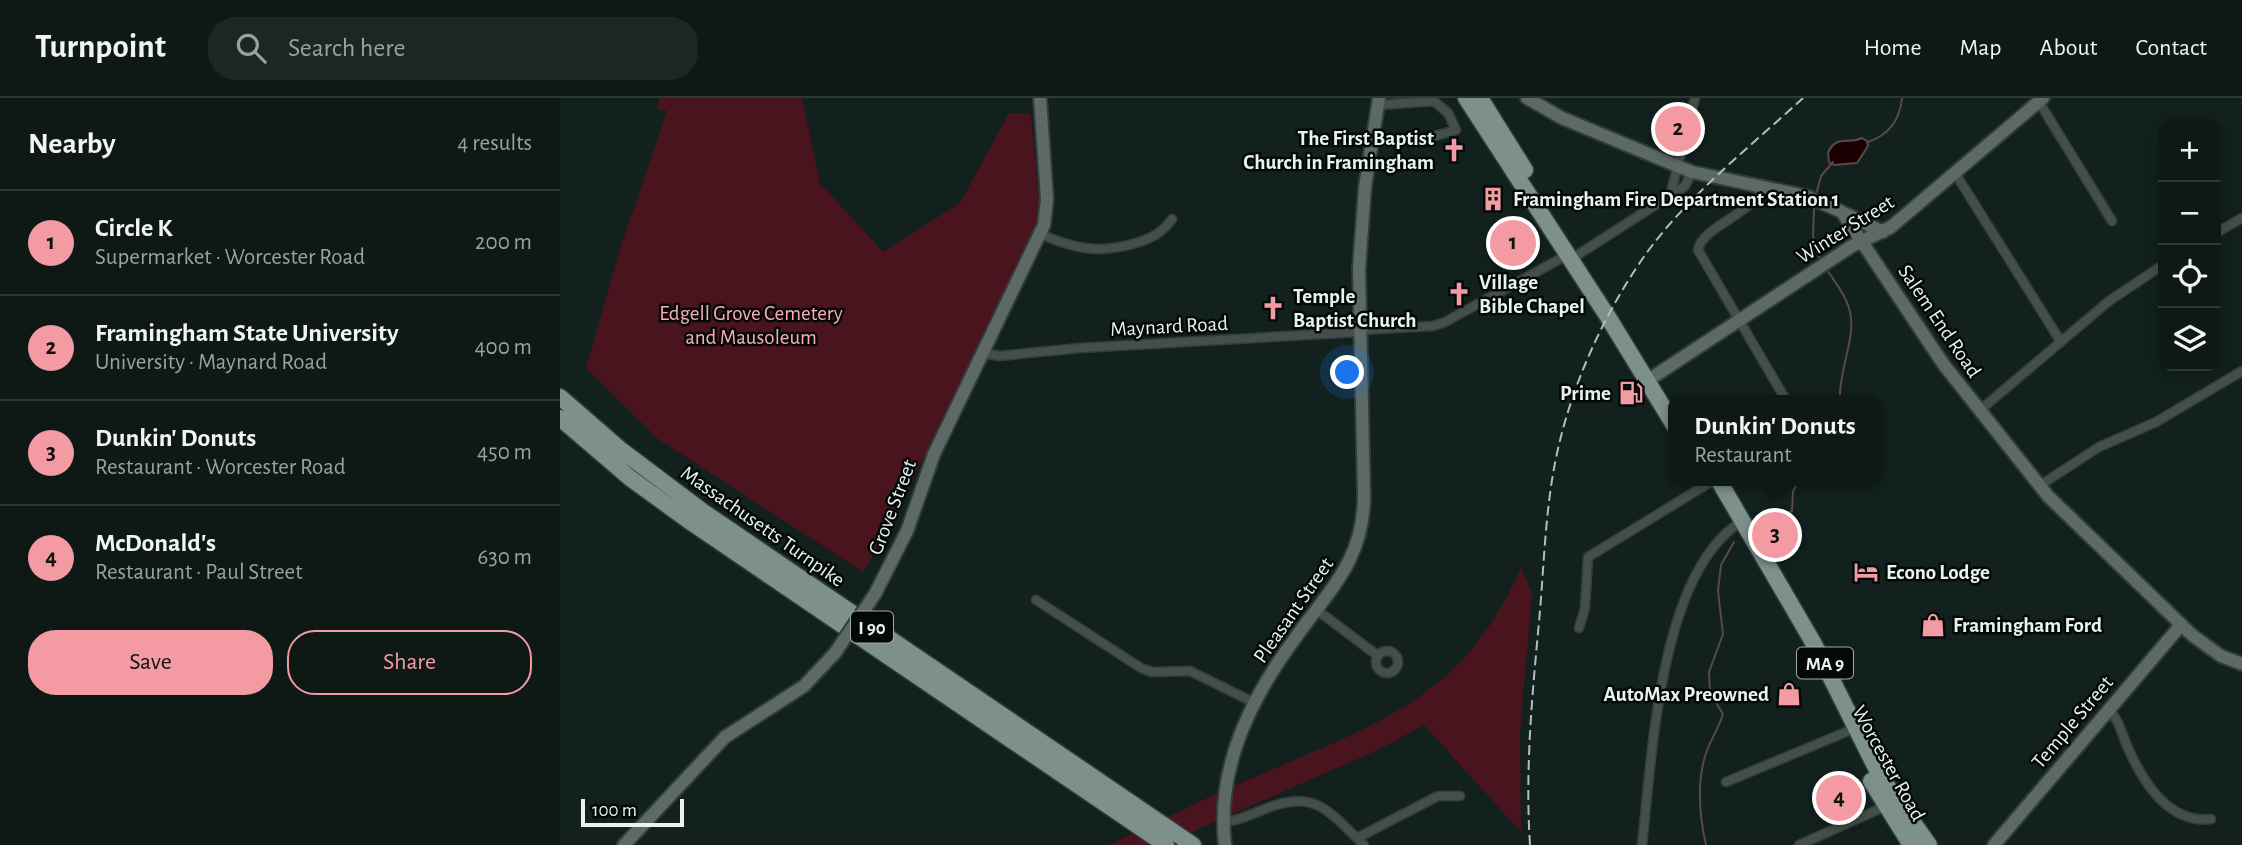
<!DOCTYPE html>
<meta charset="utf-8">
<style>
body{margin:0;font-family:"Alegreya Sans",sans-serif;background:#1c2623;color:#f1f3f6}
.controls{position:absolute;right:21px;top:21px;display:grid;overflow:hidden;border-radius:14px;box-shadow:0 4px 18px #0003}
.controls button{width:63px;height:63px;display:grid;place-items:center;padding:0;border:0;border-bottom:2px solid #2e3835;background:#0e1916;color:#f1f3f6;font:35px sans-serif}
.scale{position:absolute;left:21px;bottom:18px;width:103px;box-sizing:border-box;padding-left:7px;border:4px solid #e8f2ef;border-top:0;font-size:19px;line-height:24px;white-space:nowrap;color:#e8f2ef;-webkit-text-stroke:5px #040908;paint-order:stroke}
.you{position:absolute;left:788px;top:275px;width:24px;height:24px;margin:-18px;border:5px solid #fff;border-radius:50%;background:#1a73e8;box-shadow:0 0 0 10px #1a73e833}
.badge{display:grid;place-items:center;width:46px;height:46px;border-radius:50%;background:#f49aa3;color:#111;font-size:23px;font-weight:700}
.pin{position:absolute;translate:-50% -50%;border:4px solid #fff;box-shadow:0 2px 7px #0006}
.popup{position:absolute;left:1108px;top:297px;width:214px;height:91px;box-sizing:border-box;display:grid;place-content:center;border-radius:14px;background:#0e1916;filter:drop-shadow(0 2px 5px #0005);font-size:23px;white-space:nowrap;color:#9ba0a1}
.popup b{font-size:26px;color:#f1f3f6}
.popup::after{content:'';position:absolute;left:50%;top:100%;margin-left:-14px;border:14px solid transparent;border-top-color:#0e1916}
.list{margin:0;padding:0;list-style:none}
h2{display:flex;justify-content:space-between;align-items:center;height:91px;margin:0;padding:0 28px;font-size:30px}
h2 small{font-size:23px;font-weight:400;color:#9ba0a1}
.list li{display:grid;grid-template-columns:46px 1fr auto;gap:21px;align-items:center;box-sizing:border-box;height:105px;padding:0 28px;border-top:2px solid #2e3835}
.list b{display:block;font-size:26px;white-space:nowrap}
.list p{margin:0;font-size:23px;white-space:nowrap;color:#9ba0a1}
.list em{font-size:23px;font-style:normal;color:#9ba0a1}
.actions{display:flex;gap:14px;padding:21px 28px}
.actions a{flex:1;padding:16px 0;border:2px solid #f49aa3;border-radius:28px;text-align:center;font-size:24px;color:#f49aa3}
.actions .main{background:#f49aa3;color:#111}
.icon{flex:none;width:38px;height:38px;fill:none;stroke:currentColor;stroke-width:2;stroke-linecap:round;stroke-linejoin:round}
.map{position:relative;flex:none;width:1682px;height:747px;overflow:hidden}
header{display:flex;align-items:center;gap:42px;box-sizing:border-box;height:98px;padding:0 35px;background:#0e1916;border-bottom:2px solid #2e3835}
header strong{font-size:33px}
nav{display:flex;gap:38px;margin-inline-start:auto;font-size:24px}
.search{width:490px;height:63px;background:#1c2623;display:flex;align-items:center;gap:18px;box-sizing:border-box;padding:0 24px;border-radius:28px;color:#9ba0a1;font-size:26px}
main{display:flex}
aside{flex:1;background:#0e1916}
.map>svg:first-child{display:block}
.green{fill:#49141d}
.water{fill:#1a0002;stroke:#584949;stroke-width:2}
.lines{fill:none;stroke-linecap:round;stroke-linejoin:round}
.stream{stroke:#584949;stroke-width:2}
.street-casing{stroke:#303e3b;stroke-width:11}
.secondary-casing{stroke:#303e3b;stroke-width:16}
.highway-casing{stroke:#303e3b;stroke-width:19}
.street{stroke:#464e4c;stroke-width:8}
.secondary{stroke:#5d6966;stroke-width:12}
.highway{stroke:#7e908c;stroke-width:16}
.rail{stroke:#b3bfbc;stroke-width:2;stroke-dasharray:10 5;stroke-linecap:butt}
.secondary-bridge-casing{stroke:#303e3b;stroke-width:16;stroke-linecap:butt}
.secondary-bridge{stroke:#5d6966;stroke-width:12}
.labels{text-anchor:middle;stroke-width:5;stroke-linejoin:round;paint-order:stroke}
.shield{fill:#040908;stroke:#a4acaa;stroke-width:2}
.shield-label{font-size:19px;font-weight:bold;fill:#e8f2ef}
.poi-label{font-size:21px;font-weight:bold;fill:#e8f2ef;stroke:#040908;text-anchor:start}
.street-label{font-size:21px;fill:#e8f2ef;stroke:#040908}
.park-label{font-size:21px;fill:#fbadb3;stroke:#040908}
</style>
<header>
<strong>Turnpoint</strong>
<div class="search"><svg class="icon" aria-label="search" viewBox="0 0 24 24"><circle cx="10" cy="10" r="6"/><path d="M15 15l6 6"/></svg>Search here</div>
<nav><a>Home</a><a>Map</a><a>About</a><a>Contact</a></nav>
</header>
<main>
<aside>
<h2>Nearby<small>4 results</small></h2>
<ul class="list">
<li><span class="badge">1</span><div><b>Circle K</b><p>Supermarket · Worcester Road</p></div><em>200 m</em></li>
<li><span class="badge">2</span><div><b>Framingham State University</b><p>University · Maynard Road</p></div><em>400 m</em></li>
<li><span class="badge">3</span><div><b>Dunkin' Donuts</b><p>Restaurant · Worcester Road</p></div><em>450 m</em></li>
<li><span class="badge">4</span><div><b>McDonald's</b><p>Restaurant · Paul Street</p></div><em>630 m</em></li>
</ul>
<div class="actions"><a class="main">Save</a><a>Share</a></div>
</aside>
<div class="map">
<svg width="1682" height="747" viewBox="0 0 1682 747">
<rect width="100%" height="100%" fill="#12211e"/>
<path class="green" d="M100 0H242L260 85 323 154 400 105 449 15 471 16 480 115 478 127 328 431 303 474 98 341 26 270 61 148 107 13 97 10Z
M961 469 972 496 960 634 961 734 864 627 820 651 602 747H549C601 722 652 697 704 675 822 624 906 597 961 469Z"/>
<path class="water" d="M1302 40 1307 43 1308 48 1297 65 1274 67 1269 64 1268 55C1276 36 1288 47 1302 40Z"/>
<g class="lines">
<path class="stream" d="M1308 44C1329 37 1340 21 1342 0
M1257 93 1261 78 1273 64
M1254 110 1253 138 1260 161
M1267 172C1275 184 1285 196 1289 210 1298 237 1278 272 1280 302
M1200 430 1232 413 1233 393 1239 383
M1146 747C1139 716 1136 683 1147 652 1152 640 1159 629 1163 616L1150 595 1149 574 1163 536 1158 493 1161 467 1174 444"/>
<g class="street-casing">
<path id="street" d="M1479 4 1552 123
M811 44 864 41 896 32 888 15 874 3 818 7
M1395 75 1501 244
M1202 89C1193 117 1143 127 1138 152L1226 302
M1111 94 1135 0
M1656 135 1682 120
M480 136C515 151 539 156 576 145 592 140 602 135 612 121
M1019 156 1125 88 1132 74
M798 232 873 228 885 224 1007 157
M423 255 439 258 520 250 798 234
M1419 313 1549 203 1603 167
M1479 388 1539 349 1596 324 1682 273
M476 502 581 570 592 574 630 573 695 605
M757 512 818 558
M1019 530 1025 510 1028 459 1149 385
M816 564a11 11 0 1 1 22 0a11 11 0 1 1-22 0Z
M1548 611C1559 621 1562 637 1568 650 1583 684 1609 726 1651 721
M1166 684 1286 634
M662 724C677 724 691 716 705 711 756 690 769 714 804 747
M797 740 878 698H900
M1082 747C1092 660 1099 484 1175 428
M1239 747 1326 708"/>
</g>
<g class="secondary-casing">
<path id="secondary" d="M967 0 1002 20 1132 74 1246 98 1282 114 1384 267 1488 398 1632 537 1661 558 1682 566
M1286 116 1323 134
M1096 277 1292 148 1331 129 1483 0
M315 496 347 433 374 356 484 127 487 101 480 0
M64 747 165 639 244 588 275 555
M665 747C656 669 691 600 736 539 771 490 804 461 804 397L799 171 805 89 819 0
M1434 747 1621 527"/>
</g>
<g class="highway-casing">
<path id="highway" d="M906 0 1048 219 1114 327
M920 0 965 72
M0 299 61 352 142 413 633 747
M0 320 70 380 132 425 606 747
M1159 383 1254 546 1320 678 1369 747
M1311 683 1351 747"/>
</g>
<use href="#street" class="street"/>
<use href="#secondary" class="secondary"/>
<use href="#highway" class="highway"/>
<path class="rail" d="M970 747C965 672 972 599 979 524 984 470 985 413 996 360 1011 287 1045 213 1088 153 1131 95 1191 48 1243 0"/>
<g class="secondary-bridge-casing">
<path id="secondary-bridge" d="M275 555 315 496"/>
</g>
<use href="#secondary-bridge" class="secondary-bridge"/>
</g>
<defs>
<g id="church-bare" transform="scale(1.89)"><path d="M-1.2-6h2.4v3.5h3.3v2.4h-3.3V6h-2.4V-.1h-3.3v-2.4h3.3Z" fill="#f49aa3" stroke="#040908" stroke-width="2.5" paint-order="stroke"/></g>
<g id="building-bare" transform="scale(1.89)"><path d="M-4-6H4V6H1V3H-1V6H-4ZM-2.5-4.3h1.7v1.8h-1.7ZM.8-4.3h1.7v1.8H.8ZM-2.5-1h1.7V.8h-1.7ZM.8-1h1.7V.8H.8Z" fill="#f49aa3" stroke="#040908" stroke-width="2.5" paint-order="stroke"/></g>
<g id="fuel-bare" transform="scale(1.89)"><path d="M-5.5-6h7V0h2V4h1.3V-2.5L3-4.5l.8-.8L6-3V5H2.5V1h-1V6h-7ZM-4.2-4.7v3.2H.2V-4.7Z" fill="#f49aa3" stroke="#040908" stroke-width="2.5" paint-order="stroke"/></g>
<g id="hotel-bare" transform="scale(1.89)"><path d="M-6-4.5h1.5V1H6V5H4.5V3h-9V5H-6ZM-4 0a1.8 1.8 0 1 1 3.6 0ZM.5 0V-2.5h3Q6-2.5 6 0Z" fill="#f49aa3" stroke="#040908" stroke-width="2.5" paint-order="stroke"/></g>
<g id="shop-bare" transform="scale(1.89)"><path d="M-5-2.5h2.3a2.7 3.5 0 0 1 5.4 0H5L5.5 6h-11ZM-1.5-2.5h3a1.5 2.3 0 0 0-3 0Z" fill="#f49aa3" stroke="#040908" stroke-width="2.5" paint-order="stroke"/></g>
</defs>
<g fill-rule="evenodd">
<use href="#church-bare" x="894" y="52"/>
<use href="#building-bare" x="933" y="101"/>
<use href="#church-bare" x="899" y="196"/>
<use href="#church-bare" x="713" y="210"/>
<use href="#fuel-bare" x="1071" y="295"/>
<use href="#hotel-bare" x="1306" y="474"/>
<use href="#shop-bare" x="1373" y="527"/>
<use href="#shop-bare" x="1229" y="596"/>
</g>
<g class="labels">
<g class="shield">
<rect x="291" y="513.5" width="42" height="31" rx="5"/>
<rect x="1237" y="549.5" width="56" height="31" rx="5"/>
</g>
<g class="shield-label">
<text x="312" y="536">I 90</text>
<text x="1265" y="572">MA 9</text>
</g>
<g class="poi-label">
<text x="874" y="47" text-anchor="end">The First Baptist<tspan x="874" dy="24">Church in Framingham</tspan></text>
<text x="953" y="108">Framingham Fire Department Station 1</text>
<text x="919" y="191">Village<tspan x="919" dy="24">Bible Chapel</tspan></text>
<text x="733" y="205">Temple<tspan x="733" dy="24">Baptist Church</tspan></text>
<text x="1051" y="302" text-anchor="end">Prime</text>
<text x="1326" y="481">Econo Lodge</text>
<text x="1393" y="534">Framingham Ford</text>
<text x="1209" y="603" text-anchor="end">AutoMax Preowned</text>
</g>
<g class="street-label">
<text transform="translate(1285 131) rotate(-32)" y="7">Winter Street</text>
<text transform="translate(1380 223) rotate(56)" y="7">Salem End Road</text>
<text transform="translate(609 228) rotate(-3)" y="7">Maynard Road</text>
<text transform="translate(332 409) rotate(-69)" y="7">Grove Street</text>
<text transform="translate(203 428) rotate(35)" y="7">Massachusetts Turnpike</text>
<text transform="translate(733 512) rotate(-55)" y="7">Pleasant Street</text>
<text transform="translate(1512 624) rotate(-50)" y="7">Temple Street</text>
<text transform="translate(1329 665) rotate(61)" y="7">Worcester Road</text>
</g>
<g class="park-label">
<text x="191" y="222">Edgell Grove Cemetery<tspan x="191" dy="24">and Mausoleum</tspan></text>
</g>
</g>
</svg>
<div class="controls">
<button>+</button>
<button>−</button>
<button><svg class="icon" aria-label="locate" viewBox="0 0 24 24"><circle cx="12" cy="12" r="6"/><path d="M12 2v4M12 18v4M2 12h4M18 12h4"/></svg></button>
<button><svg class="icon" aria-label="layers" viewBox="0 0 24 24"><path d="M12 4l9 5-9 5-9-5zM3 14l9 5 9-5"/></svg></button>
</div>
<div class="scale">100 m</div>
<div class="you"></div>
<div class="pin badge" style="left:953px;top:145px">1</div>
<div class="pin badge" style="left:1118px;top:31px">2</div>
<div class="pin badge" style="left:1215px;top:437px">3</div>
<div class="popup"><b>Dunkin' Donuts</b>Restaurant</div>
<div class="pin badge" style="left:1279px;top:700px">4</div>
</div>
</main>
